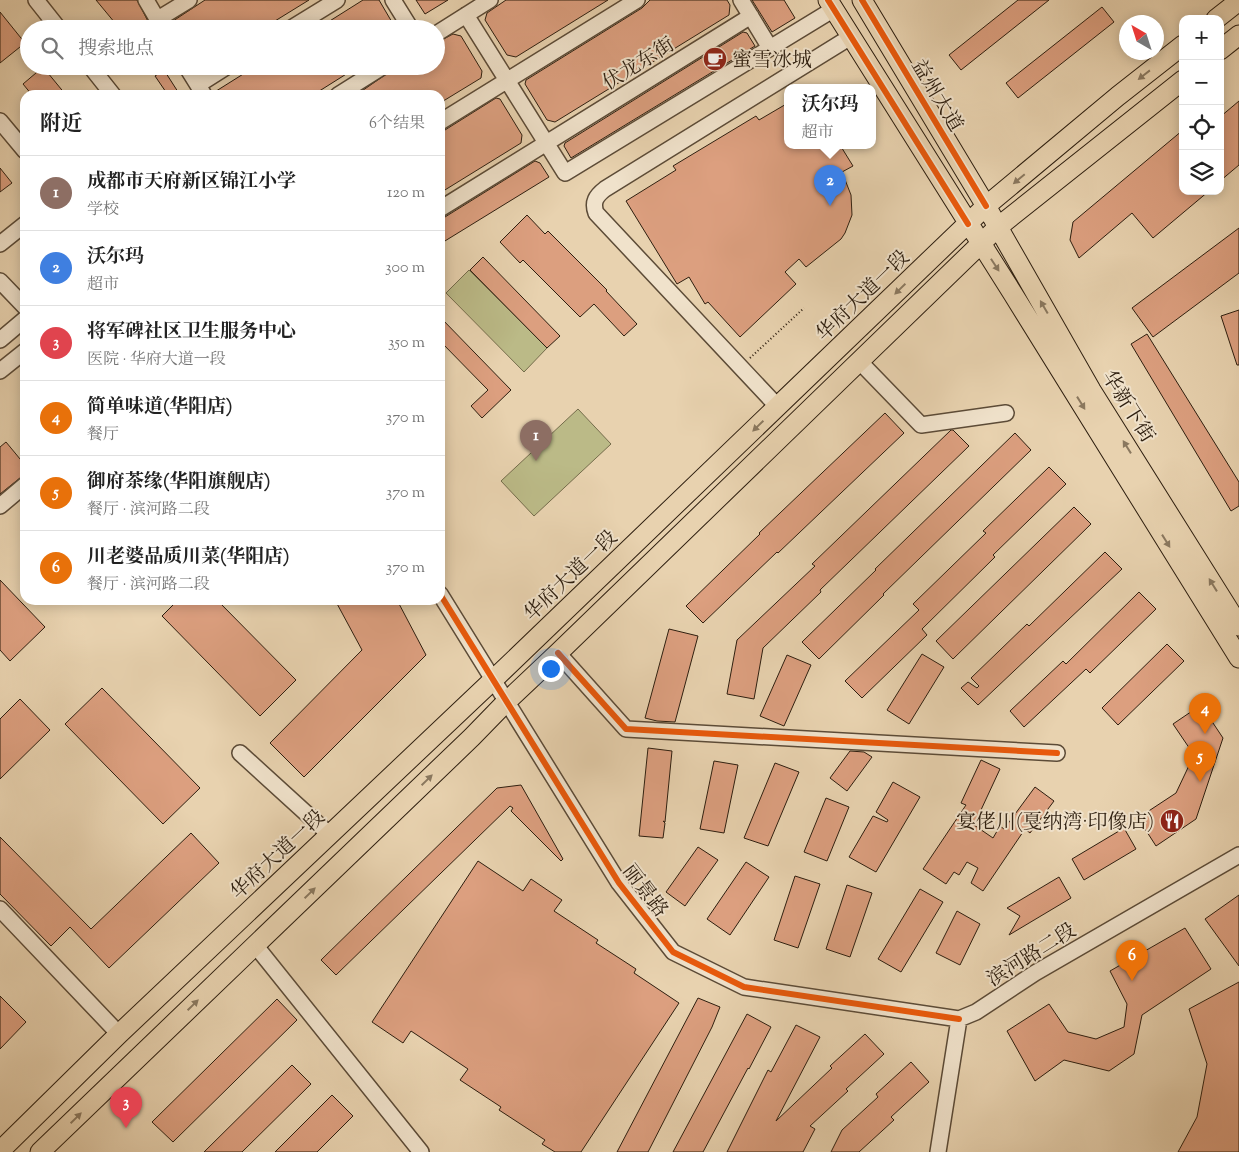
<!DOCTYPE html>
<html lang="zh">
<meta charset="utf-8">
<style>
body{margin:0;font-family:"Sorts Mill Goudy","Noto Serif SC",serif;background:#f2f2f2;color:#222}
.controls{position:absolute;right:15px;top:15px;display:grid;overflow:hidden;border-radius:10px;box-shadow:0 2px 12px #0003}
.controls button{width:45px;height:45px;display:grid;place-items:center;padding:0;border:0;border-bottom:1px solid #e0e0e0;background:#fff;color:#222;font:25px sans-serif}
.compass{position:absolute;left:1119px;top:15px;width:45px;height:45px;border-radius:50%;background:#fff;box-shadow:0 2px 12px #0003;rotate:321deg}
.you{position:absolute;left:550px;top:668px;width:18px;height:18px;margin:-12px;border:4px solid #fff;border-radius:50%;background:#1a73e8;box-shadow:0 0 0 8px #1a73e833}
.badge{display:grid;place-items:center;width:32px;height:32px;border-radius:50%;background:#0b8043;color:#fff;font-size:16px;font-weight:700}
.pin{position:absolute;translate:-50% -41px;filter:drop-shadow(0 1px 2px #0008)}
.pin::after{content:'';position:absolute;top:26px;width:18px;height:15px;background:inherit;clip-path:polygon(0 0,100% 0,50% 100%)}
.popup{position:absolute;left:784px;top:84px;width:92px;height:65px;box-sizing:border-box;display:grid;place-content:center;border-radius:10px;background:#fff;filter:drop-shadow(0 1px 4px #0005);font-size:16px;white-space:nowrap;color:#767676}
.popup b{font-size:19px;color:#222}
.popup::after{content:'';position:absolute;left:50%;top:100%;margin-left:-10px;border:10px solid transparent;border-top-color:#fff}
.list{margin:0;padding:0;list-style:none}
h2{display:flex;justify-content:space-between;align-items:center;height:65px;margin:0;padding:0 20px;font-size:21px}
h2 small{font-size:16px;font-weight:400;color:#767676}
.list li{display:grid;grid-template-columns:32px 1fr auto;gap:15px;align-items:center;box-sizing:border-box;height:75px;padding:0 20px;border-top:1px solid #e0e0e0}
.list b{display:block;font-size:19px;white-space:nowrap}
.list p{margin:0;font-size:16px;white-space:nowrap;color:#767676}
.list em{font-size:16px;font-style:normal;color:#767676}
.icon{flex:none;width:28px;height:28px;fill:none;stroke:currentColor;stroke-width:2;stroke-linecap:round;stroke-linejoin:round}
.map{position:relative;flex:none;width:1239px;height:1152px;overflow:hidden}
.search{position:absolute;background:#fff;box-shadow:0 2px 12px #0003;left:20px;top:20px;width:425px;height:55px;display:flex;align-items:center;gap:12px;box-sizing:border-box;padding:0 18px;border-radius:28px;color:#767676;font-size:19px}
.panel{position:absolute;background:#fff;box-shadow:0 2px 12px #0003;left:20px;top:90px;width:425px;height:515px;border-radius:15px}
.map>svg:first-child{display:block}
.green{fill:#bbba87;stroke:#746c4b}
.building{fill:#dc9f7f;stroke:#2d1e0f}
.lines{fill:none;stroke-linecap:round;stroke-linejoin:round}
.minor-casing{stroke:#5c4b37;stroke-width:18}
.major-casing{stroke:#2d1e0f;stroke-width:21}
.path{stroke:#2d1e0f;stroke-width:2;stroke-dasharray:1 2.5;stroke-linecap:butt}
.minor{stroke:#f0e2cb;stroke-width:15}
.major{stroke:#e8d2af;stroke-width:19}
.cycleway-casing{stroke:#f0e2cb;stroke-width:9}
.cycleway{stroke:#e8590c;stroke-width:6}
.oneway{fill:#8a785f}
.labels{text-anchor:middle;stroke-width:4;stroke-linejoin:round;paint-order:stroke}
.poi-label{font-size:20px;fill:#2d1e0f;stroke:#f0e2cb;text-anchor:start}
.street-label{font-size:20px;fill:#2d1e0f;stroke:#f0e2cb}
</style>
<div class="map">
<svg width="1239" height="1152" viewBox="0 0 1239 1152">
<rect width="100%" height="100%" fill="#e8d2af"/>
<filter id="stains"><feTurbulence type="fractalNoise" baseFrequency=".004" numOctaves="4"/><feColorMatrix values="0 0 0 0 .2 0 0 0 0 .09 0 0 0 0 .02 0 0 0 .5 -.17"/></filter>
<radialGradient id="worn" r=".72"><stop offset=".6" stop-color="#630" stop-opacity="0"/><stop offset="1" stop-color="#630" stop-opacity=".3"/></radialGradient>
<path class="green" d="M469 270 547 348 524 372 446 293Z
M578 409 611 444 534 516 501 481Z"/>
<path class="building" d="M96 0H137L152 29H120Z
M205 0H309L262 29H172L170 23Z
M363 0H379L396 29H317Z
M416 0H448L425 14Z
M506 0H608L516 57 507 55 485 20 487 13Z
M650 0H727L730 5 729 15 555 122 547 120 525 84 526 80 642 8Z
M752 0H784L795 18 772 32Z
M1018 0H1049L961 70 949 55Z
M1102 7 1114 22 1018 98 1006 83Z
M0 12 25 43 0 63Z
M743 32 747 33 755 46 571 158 564 146 565 143Z
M453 34 461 36 482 71 481 78 440 103V95H356L398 66H436V43Z
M256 66H359L313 95H213V93Z
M43 67 66 95H32L23 84Z
M164 70 180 95H168L155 76Z
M496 98 500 99 522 135 521 143 440 193V131L445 130Z
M1239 101V165L1220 181V117Z
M788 103V145H840L853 166 842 172 851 195 852 215 845 233 841 239 806 267 799 259 785 272 796 284 740 337 708 302 705 304 689 277 677 284 626 201 676 170 673 166 756 116 759 120Z
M1183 130V191H1209L1153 238 1132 213 1079 258 1070 240 1073 222Z
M535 161 540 163 549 177 440 244V218L445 217Z
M0 168 12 183 0 192Z
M527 215 545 234 548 231 607 290 606 291 637 324 624 336 594 304 580 317 523 260 520 263 500 242Z
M1239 228V273L1153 337 1132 308Z
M483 257 560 336 547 348 470 270Z
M1239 310V365H1237L1221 316Z
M440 317 511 390 482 418 471 406 488 390 440 341Z
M1147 334 1239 482V506L1231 511 1131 344Z
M885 413 904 433 778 553 777 552 703 623 686 606 760 534 759 533Z
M951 430H953L969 446 820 590 821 592 763 648 754 699 727 694 737 640 815 566 812 564Z
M1015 433 1031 450 883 594 884 595 819 659 802 642 876 570 875 569Z
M6 442 25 465V474L0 494V447Z
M1049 467 1066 484 993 555 995 557 922 629 927 635 862 698 845 681 919 610 913 604 986 533 983 531Z
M1074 507 1091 524 953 659 936 641Z
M1105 552 1122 569 978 705 961 688 968 682 977 688 979 686 971 678 1027 624 1029 626Z
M0 580 45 627 10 661 0 650Z
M1139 592 1156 609 1090 673 1086 669 1024 727 1010 711 1063 661 1066 664Z
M178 600H217L296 680 260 716 162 616Z
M335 600H397L426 655 304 777 270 743 362 650Z
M669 629 698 636 675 722 657 721 645 718Z
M1167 644 1184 661 1118 725 1102 708Z
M922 654 944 667 909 724 887 710Z
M787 655 811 665 784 726 760 716Z
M102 688 200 788 163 824 65 724Z
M20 699 50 730 0 779V719Z
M1201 705 1223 738 1196 819 1156 846 1138 818 1176 793 1194 755 1173 724Z
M648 748 672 751 665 822 663 821 665 823 663 838 639 836Z
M850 751 864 752 872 757 847 791 830 778Z
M981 760 1000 769 974 825 993 838 1000 826 1004 829 1035 787 1054 801 1030 833 1025 829 983 891 971 883 978 868 967 862 959 875 954 872 946 884 923 869 966 805 961 803Z
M714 761 738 765 724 833 700 829Z
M775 763 799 772 768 846 744 838Z
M893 782 920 797 876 872 849 857 873 816 887 822 888 820 876 812Z
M521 785 563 859 561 861 511 811 513 808 510 806 336 975 321 960 497 788Z
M826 798 849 807 827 861 804 852Z
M1124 828 1136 849 1084 880 1072 859Z
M191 833 219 863 109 968 70 927 51 946 0 894V837L91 929Z
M698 847 718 860 685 906 666 892Z
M478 861 523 891 531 879 562 900 554 911 598 940 596 943 636 969 634 973 679 1003 581 1152H555L542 1144 545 1140 499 1110 501 1107 460 1080 468 1069 411 1031 403 1043 372 1022Z
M746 862 769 877 730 935 707 919Z
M795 876 820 884 798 948 774 940Z
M1059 877 1071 898 1009 935 1020 916 1007 908Z
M847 885 872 893 850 957 826 949Z
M920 889 943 902 901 972 878 959Z
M1239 895V966L1205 919Z
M957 911 980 924 960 965 936 953Z
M1185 928 1211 969 1142 1015 1134 1054 1109 1071 1064 1060 1035 1081 1007 1031 1049 1004 1068 1032 1096 1039 1124 1027 1127 1004 1110 971Z
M1239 982V1152H1178L1197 1117 1207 1064 1189 1009Z
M0 996 26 1022 0 1049Z
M698 998 720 1007 712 1027 648 1152H617Z
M277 999 297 1020 173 1142 152 1122Z
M747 1014 771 1027 749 1069 748 1068 703 1152H673Z
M796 1025 820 1037 776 1121 832 1068 830 1066 865 1034 884 1054 846 1089 848 1091 810 1126 815 1129 803 1152H727L768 1070 771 1072Z
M911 1062 929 1082 891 1117 894 1120 859 1152H831L842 1130 878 1097 876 1094Z
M292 1065 311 1084 242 1152H204Z
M332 1095 353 1116 317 1152H275Z"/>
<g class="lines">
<g class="minor-casing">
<path id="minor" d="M36 0 59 29
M146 0 163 29
M393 0 411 29
M741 0 770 48
M466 15 565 173 834 9
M158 19 189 0
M290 29 337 0
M436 34 490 0
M90 66 113 95
M186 66 204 95
M198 85 228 66
M338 95 384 66
M0 121 25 151
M440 122 637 0
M440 209 751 16
M0 244 25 224
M0 281 25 307
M0 340 25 319
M860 362 921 425 1006 413
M0 371 25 351
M778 407 596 213C592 202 596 196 605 189L852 36
M0 506 25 485
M440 594 619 883 673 952 744 987 959 1019
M558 653 626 729 1057 753
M240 753 330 835
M0 909 119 1034
M255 945 421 1152
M938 1152 959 1019 976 1012 1035 973 1239 855"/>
</g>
<g class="major-casing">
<path id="major" d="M828 0 1013 294 1239 658
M862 0 986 206 1091 390 1239 626
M1216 19 1239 1
M1220 50 1239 35
M0 1151 119 1034 492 681 986 206 1118 96 1183 45
M40 1152 472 737 506 702 558 653 998 227 1183 80"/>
</g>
<path class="path" d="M750 358 804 308"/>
<use href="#minor" class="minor"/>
<use href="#major" class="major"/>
<g class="cycleway-casing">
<path id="cycleway" d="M828 0 968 224
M862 0 986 206
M440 594 619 883 673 952 744 987 959 1019
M558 653 626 729 1057 753"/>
</g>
<use href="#cycleway" class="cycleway"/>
</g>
<defs><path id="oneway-solid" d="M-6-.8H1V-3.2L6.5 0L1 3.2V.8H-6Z" transform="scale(1.25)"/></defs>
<g class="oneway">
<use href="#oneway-solid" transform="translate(1144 75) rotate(142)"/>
<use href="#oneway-solid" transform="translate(1019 179) rotate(140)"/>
<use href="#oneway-solid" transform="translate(995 265) rotate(57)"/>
<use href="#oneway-solid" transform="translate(900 289) rotate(136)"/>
<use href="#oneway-solid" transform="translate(1044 307) rotate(-120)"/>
<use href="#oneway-solid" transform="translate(1081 403) rotate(58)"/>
<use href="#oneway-solid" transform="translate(758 426) rotate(136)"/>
<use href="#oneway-solid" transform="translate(1127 447) rotate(-122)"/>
<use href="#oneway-solid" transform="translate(1166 541) rotate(58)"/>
<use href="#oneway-solid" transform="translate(1213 585) rotate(-122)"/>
<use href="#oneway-solid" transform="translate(427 780) rotate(-44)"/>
<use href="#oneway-solid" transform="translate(310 893) rotate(-44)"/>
<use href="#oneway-solid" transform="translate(193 1005) rotate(-44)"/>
<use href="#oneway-solid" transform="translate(76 1118) rotate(-44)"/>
</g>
<defs>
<g id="cafe-disc" transform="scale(1.25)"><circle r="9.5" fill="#8f2418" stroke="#f0e2cb"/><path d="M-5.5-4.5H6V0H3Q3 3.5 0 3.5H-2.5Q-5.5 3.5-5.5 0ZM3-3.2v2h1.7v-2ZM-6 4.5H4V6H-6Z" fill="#fff"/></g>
<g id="restaurant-disc" transform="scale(1.25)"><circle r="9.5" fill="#8f2418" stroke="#f0e2cb"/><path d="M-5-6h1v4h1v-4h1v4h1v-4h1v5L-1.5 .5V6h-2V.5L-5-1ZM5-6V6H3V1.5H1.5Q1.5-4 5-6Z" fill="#fff"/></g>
</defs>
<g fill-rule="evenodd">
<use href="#cafe-disc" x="715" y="59"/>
<use href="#restaurant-disc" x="1172" y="821"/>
</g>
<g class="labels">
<g class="poi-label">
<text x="732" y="66">蜜雪冰城</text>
<text x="1154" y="828" text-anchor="end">宴佬川(戛纳湾·印像店)</text>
</g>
<g class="street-label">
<text transform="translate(638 63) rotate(-32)" y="7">伏龙东街</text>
<text transform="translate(938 95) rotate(59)" y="7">益州大道</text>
<text transform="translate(862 295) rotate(-44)" y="7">华府大道一段</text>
<text transform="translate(1129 406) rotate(58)" y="7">华新下街</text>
<text transform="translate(570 575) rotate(-44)" y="7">华府大道一段</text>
<text transform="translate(277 854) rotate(-43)" y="7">华府大道一段</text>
<text transform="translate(646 890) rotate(53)" y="7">丽景路</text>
<text transform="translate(1031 954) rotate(-32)" y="7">滨河路二段</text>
</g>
</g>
<rect width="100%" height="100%" filter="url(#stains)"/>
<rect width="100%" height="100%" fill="url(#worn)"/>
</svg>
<div class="controls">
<button>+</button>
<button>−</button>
<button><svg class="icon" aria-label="locate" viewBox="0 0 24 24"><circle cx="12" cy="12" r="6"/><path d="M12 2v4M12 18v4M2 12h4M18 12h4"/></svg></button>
<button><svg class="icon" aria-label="layers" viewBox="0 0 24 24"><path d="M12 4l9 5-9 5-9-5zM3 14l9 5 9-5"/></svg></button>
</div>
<svg class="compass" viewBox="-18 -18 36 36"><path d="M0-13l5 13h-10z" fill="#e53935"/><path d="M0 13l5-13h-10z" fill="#767676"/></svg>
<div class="you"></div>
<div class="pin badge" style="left:536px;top:461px;background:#8d6e63">1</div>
<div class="pin badge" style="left:830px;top:206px;background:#3f7fe0">2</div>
<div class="popup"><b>沃尔玛</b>超市</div>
<div class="pin badge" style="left:126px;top:1128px;background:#e0444e">3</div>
<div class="pin badge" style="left:1205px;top:734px;background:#e8710a">4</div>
<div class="pin badge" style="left:1200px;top:782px;background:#e8710a">5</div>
<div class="pin badge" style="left:1132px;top:981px;background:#e8710a">6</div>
<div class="search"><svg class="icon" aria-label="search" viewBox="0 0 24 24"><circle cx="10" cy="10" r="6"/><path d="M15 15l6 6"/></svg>搜索地点</div>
<section class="panel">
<h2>附近<small>6个结果</small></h2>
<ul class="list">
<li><span class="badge" style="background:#8d6e63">1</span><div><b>成都市天府新区锦江小学</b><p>学校</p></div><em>120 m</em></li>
<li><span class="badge" style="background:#3f7fe0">2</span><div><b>沃尔玛</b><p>超市</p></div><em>300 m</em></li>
<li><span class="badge" style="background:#e0444e">3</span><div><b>将军碑社区卫生服务中心</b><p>医院 · 华府大道一段</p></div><em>350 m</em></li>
<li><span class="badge" style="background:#e8710a">4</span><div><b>简单味道(华阳店)</b><p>餐厅</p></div><em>370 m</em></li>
<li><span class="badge" style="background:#e8710a">5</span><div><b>御府茶缘(华阳旗舰店)</b><p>餐厅 · 滨河路二段</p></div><em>370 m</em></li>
<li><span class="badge" style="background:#e8710a">6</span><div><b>川老婆品质川菜(华阳店)</b><p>餐厅 · 滨河路二段</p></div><em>370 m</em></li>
</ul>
</section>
</div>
